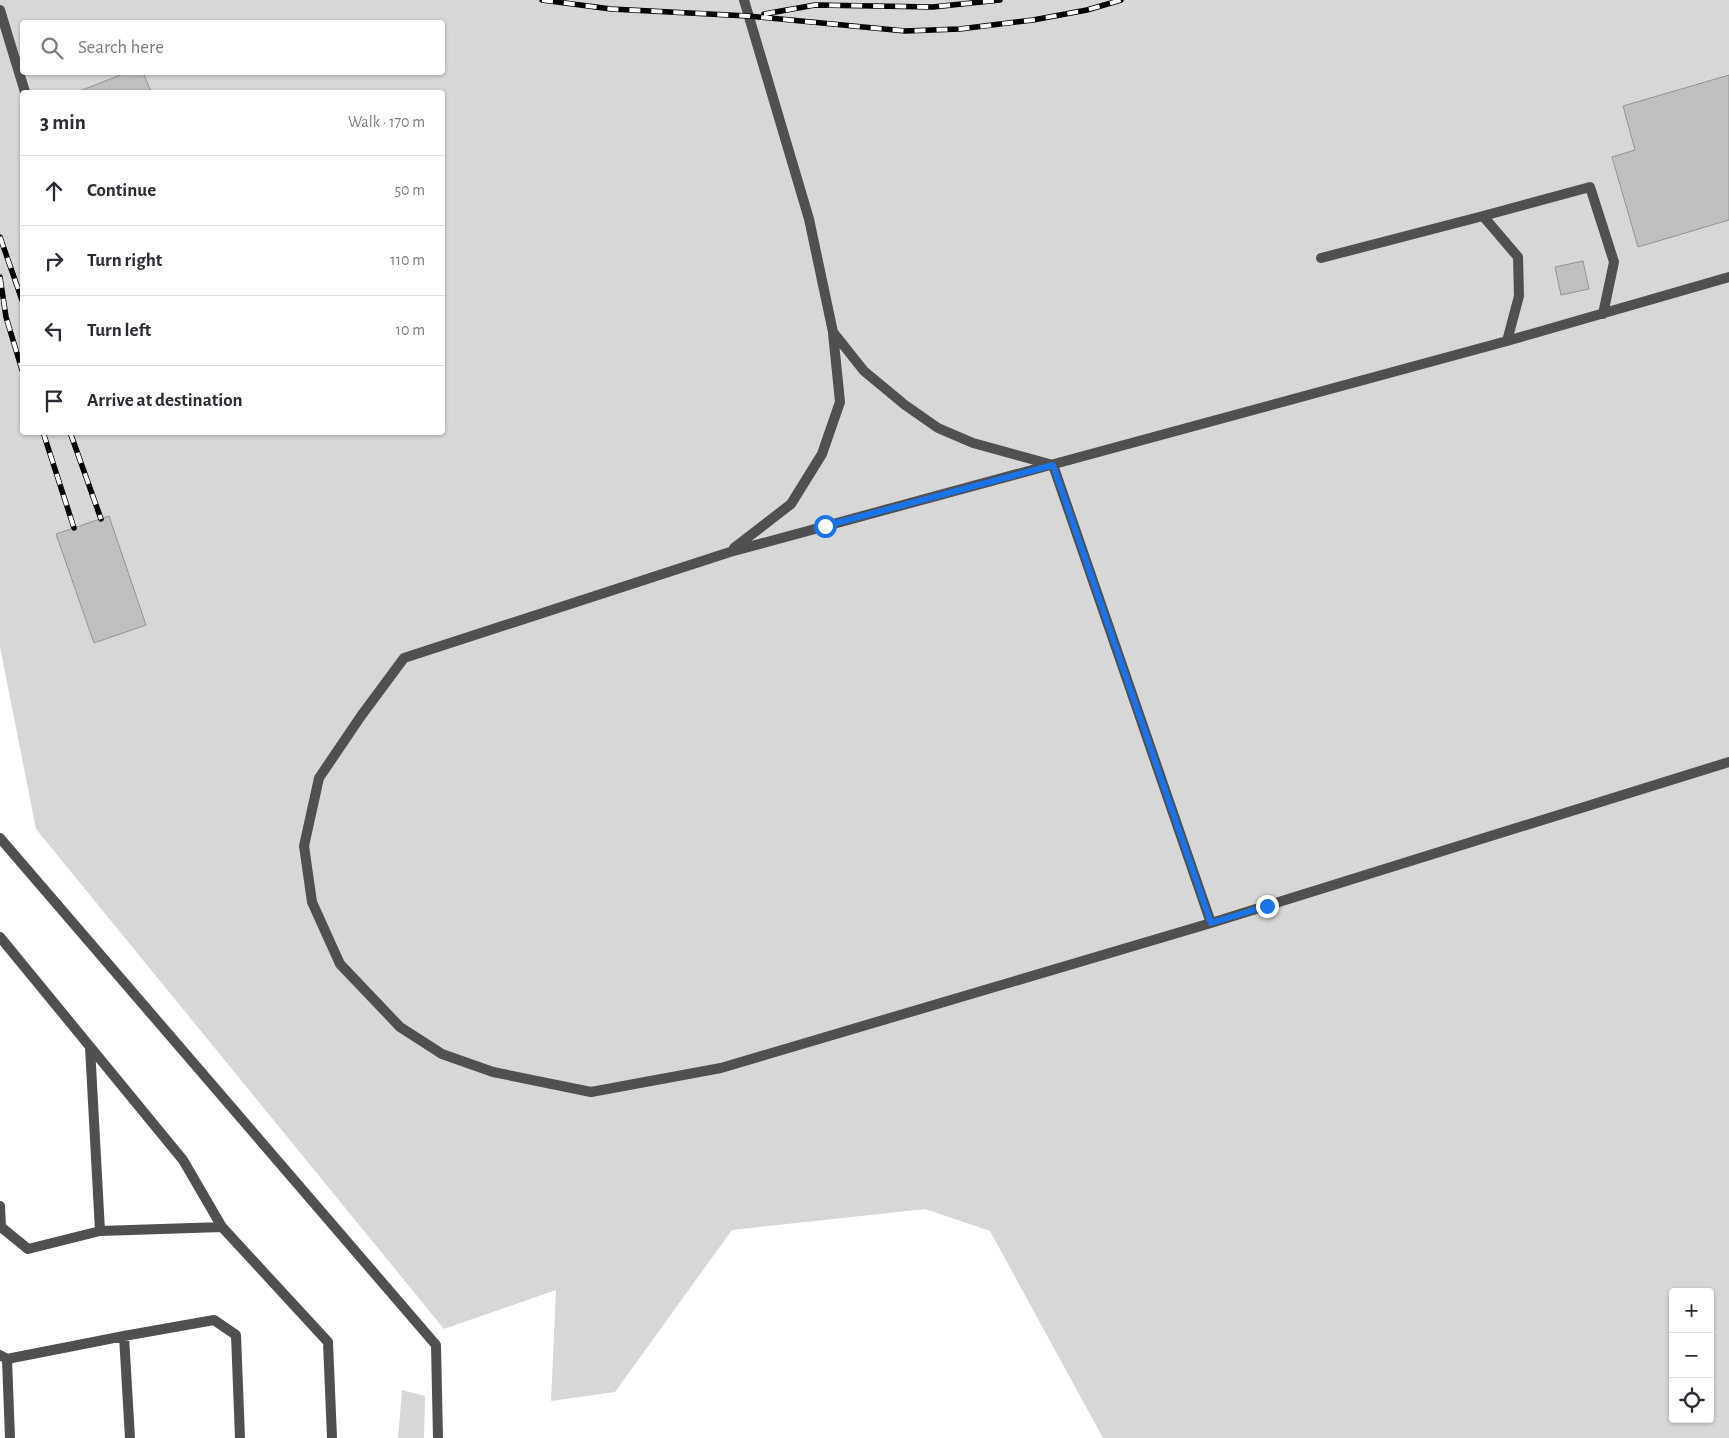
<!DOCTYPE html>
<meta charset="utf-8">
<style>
body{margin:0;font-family:"Alegreya Sans",sans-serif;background:#f2f2f3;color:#2b2b33}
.controls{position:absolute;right:15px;bottom:15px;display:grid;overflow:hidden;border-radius:5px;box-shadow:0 1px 4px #0004}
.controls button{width:45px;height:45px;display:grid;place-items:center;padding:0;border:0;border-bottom:1px solid #e1e1e2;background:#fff;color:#2b2b33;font:25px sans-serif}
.stop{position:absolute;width:15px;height:15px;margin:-11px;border:4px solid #1a73e8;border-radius:50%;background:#fff}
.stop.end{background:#1a73e8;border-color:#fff;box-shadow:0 1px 5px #0008}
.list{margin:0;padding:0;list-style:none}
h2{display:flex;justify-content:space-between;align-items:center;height:65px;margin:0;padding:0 20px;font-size:21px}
h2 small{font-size:16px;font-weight:400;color:#7c7c81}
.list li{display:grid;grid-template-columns:32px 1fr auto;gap:15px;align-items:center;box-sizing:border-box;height:70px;padding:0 20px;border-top:1px solid #e1e1e2}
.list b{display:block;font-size:19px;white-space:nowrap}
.list em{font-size:16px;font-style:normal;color:#7c7c81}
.icon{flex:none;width:28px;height:28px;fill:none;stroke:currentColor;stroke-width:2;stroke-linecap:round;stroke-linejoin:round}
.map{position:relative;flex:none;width:1729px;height:1438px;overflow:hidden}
.search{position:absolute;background:#fff;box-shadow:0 1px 4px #0004;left:20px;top:20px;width:425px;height:55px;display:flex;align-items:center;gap:12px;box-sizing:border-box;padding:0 18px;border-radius:5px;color:#7c7c81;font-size:19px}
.panel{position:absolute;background:#fff;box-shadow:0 1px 4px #0004;left:20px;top:90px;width:425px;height:345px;border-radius:5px}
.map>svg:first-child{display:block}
.green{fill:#d7d7d7;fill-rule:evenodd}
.building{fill:#c0c0c0;stroke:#949494}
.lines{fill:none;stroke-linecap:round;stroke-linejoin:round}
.lane{stroke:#505050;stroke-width:10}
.rail-casing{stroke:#000;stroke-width:5.5}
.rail{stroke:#fff;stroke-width:4;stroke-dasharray:11;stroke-linecap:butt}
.route{stroke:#1a73e8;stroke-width:6}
</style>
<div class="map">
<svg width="1729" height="1438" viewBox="0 0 1729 1438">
<rect width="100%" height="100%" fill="#fff"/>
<path class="green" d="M0 0H1729V1438H1103L990 1231 925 1209 732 1230 615 1392 551 1401 556 1290 444 1329 36 829 0 647ZM22 22H442V72H22ZM22 92H442V432H22ZM1673 1292H1710V1419H1673Z
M402 1390 425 1396 424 1438H398Z"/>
<path class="building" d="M128 72H143L151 92H77Z
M1729 75V220L1638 247 1612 157 1635 150 1623 106Z
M1583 261 1589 289 1561 295 1555 267Z
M109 516 146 625 94 643 56 534Z"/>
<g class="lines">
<path class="lane" d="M744 0 809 219 833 332 864 371 905 405 938 428 973 443 1053 465 1211 923
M0 10 25 92
M1483 216 1590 187 1614 262 1603 314
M1321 258 1483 216 1518 257 1519 296 1507 341
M1729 277 1507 341 730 552 404 658 361 716 319 778 304 846 312 902 340 964 400 1027 442 1054 493 1072 591 1092 721 1068 1211 923 1729 762
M734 548 791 504 822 454 840 402 833 333
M0 838 436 1345 438 1438
M0 937 183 1160 222 1227 328 1342 332 1438
M90 1047 100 1231
M0 1206 1 1227 28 1249 100 1231 222 1227
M124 1336 130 1438
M0 1355 7 1359 124 1336 214 1320 236 1335 240 1438
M7 1359 10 1438"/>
<g class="rail-casing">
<path id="rail" d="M542 0 611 9 748 16 905 31 960 29 1033 20 1087 10 1121 0
M764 14 815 5 933 7 1000 0
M0 237 22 300
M0 277 6 317 22 370
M43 432 74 528
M70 432 101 519"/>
</g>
<use href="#rail" class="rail"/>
</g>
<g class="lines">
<path class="route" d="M825 526 1053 465 1211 923 1267 906"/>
</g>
</svg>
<div class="controls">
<button>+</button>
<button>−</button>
<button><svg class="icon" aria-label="locate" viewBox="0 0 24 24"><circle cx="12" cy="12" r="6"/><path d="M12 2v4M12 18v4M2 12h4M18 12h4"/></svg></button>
</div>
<div class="stop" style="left:825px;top:526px"></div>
<div class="stop end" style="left:1267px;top:906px"></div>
<div class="search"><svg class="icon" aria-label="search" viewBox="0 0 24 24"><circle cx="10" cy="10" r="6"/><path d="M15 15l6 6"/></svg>Search here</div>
<section class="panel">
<h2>3 min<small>Walk · 170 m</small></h2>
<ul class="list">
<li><svg class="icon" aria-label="ahead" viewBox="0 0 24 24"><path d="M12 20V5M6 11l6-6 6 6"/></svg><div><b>Continue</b></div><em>50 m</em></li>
<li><svg class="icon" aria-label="right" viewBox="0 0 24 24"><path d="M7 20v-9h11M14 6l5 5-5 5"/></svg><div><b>Turn right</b></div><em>110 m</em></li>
<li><svg class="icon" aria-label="left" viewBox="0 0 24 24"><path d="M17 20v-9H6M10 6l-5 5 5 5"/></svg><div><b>Turn left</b></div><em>10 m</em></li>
<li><svg class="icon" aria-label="arrive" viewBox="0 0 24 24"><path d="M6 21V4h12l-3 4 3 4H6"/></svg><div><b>Arrive at destination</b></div></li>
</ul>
</section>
</div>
